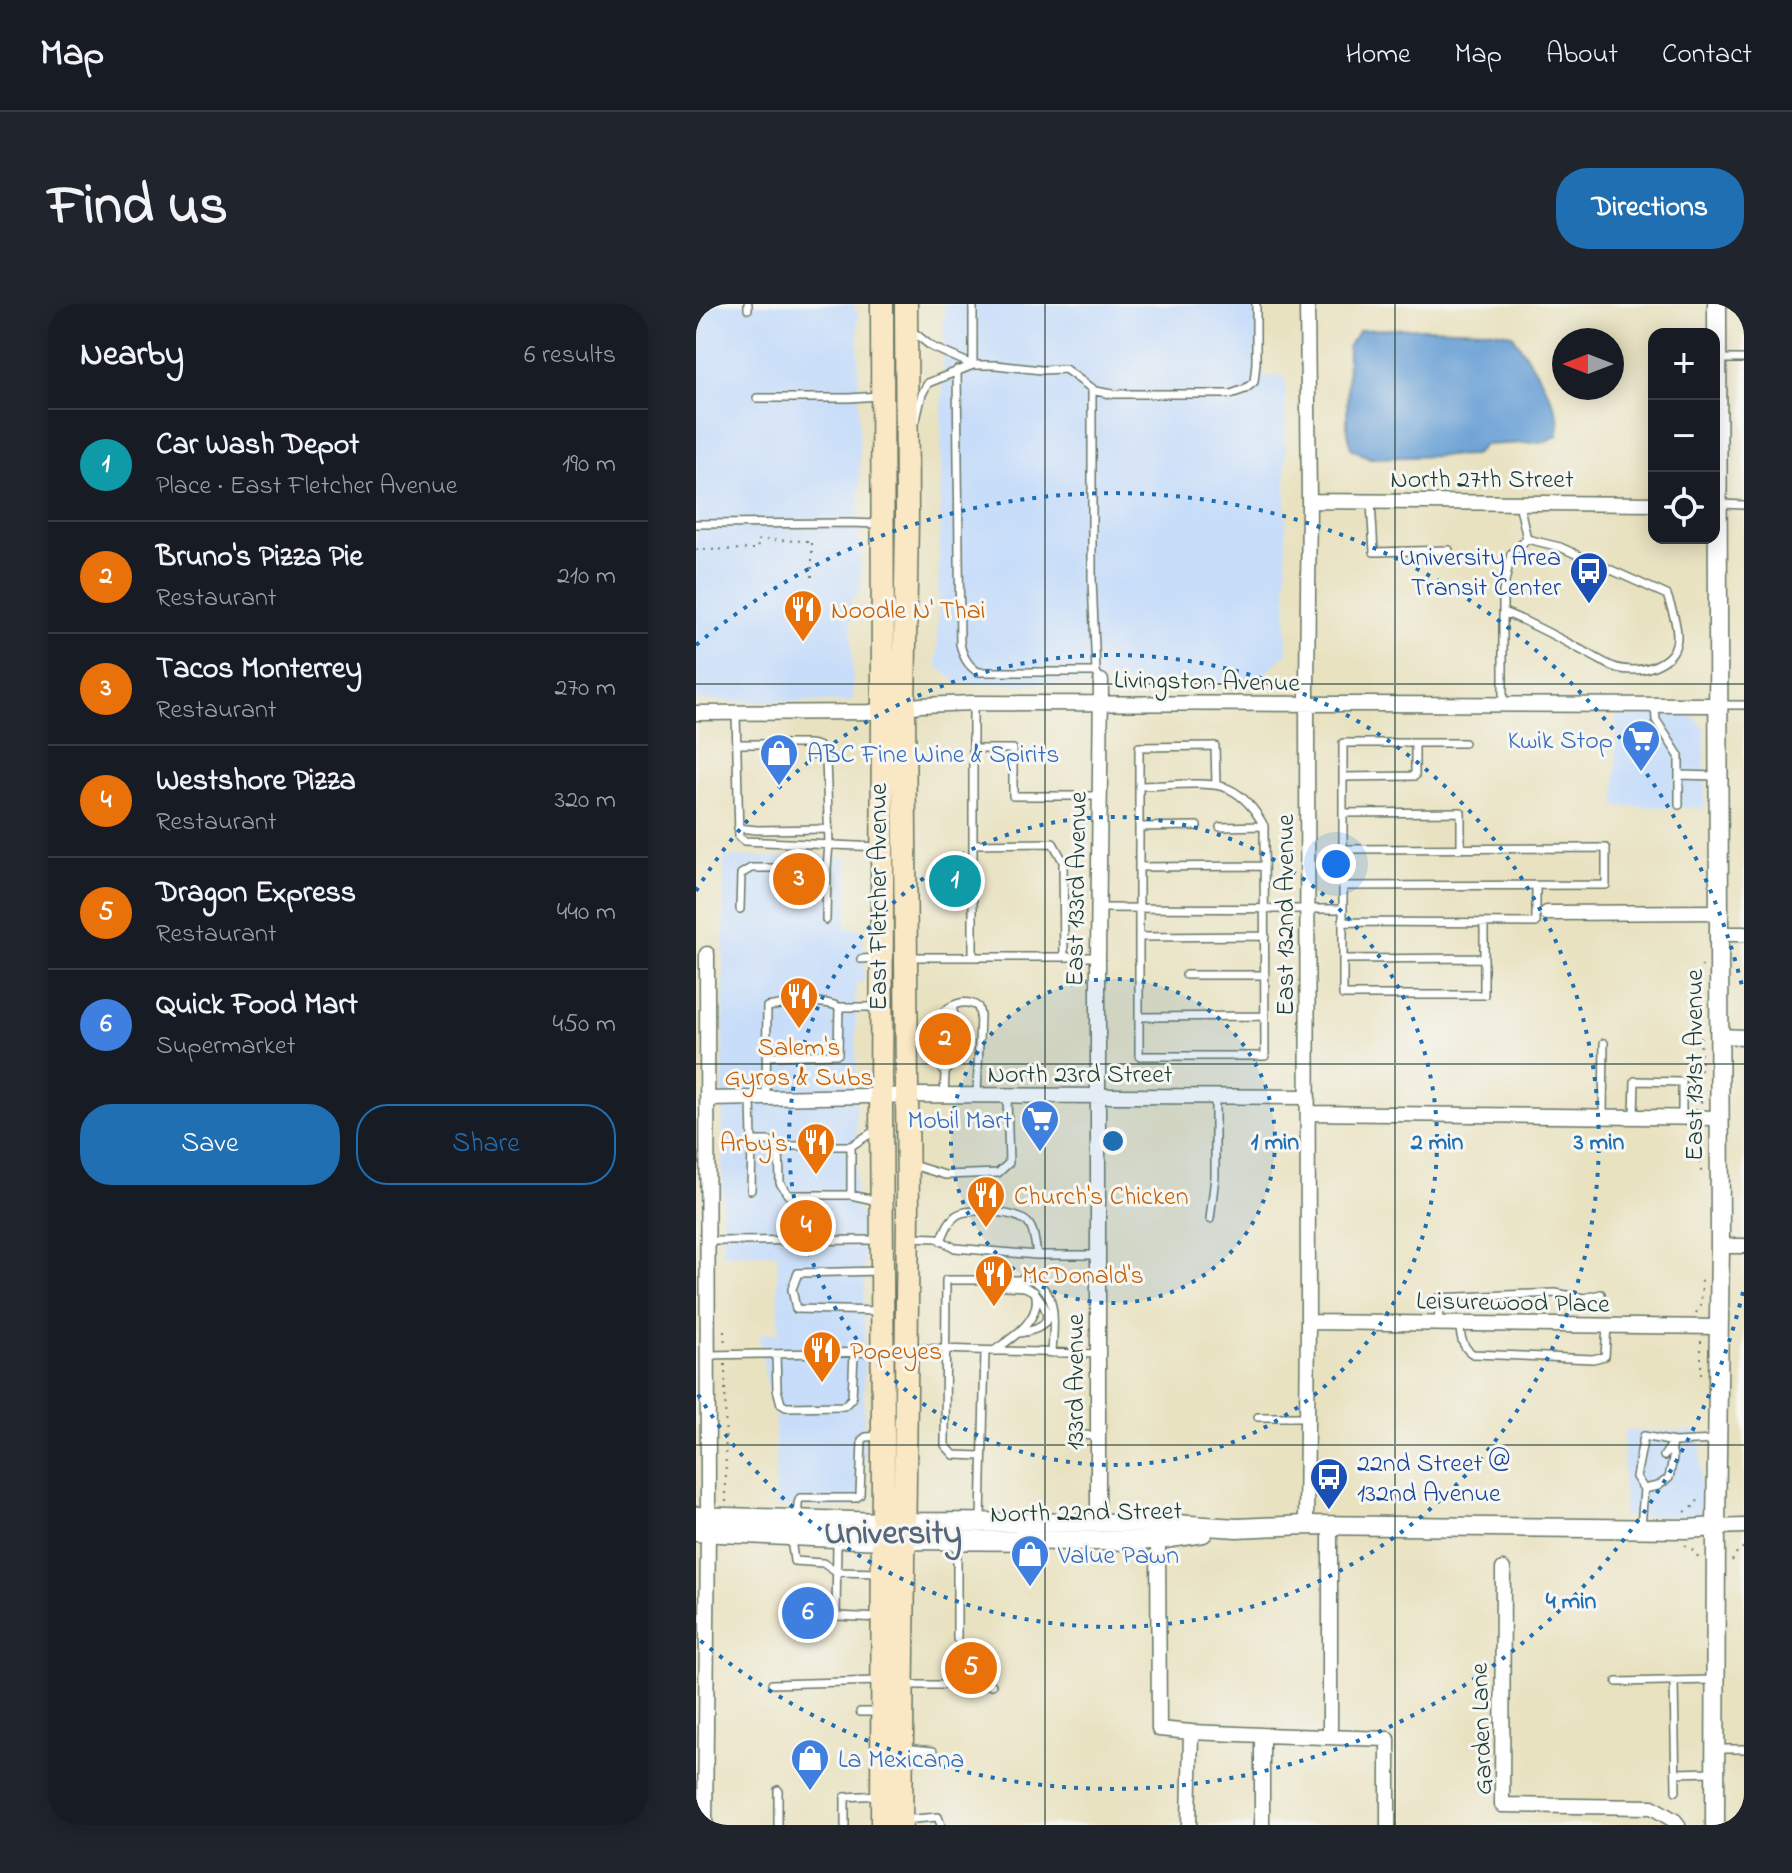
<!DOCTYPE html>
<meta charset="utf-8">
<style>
body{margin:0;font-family:"Indie Flower",sans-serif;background:#20242c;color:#f1f3f6}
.controls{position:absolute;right:24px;top:24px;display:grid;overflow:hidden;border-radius:16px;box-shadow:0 4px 20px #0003}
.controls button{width:72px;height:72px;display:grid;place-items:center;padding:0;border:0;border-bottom:2px solid #363941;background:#171b24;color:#f1f3f6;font:40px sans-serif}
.compass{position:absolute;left:856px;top:24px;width:72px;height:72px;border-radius:50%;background:#171b24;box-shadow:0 4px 20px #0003;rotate:270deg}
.you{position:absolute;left:640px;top:560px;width:28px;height:28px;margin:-20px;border:6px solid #fff;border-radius:50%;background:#1a73e8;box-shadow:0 0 0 12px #1a73e833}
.badge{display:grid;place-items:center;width:52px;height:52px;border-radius:50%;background:#1f6fb2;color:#fff;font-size:26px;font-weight:700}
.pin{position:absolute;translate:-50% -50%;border:4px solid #fff;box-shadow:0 2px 8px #0006}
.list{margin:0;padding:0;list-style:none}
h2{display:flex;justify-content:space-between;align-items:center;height:104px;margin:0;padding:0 32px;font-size:34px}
h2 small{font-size:26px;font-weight:400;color:#9ea1a6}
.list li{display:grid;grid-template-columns:52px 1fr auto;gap:24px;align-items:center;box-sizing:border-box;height:112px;padding:0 32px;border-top:2px solid #363941}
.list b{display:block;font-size:30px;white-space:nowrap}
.list p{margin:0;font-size:26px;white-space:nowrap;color:#9ea1a6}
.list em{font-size:26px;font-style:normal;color:#9ea1a6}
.actions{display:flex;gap:16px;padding:24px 32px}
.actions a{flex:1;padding:18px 0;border:2px solid #1f6fb2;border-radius:32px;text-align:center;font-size:28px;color:#1f6fb2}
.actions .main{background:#1f6fb2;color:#fff}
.icon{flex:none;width:44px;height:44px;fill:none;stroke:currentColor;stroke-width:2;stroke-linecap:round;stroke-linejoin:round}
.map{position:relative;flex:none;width:1048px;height:1521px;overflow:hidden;border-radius:32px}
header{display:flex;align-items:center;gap:48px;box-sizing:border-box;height:112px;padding:0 40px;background:#171b24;border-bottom:2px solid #363941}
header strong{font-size:38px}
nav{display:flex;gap:44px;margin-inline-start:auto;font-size:28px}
.intro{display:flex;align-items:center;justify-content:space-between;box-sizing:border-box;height:192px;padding:0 48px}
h1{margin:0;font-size:56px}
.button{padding:20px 36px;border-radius:32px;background:#1f6fb2;color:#fff;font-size:28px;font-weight:700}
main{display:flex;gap:48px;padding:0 48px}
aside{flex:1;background:#171b24;border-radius:32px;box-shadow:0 4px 20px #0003}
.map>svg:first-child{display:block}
.built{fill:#c7ddf9}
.water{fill:#669ed4;stroke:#426e84;stroke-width:2}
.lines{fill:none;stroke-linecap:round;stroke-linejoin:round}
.service-casing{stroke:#667765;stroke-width:10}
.minor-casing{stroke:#667765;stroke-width:17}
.tertiary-casing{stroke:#667765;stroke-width:21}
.secondary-casing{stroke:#667765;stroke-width:25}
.path{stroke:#667765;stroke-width:2;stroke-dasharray:2 6;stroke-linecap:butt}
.service{stroke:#fff;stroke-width:7}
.minor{stroke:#fff;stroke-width:14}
.tertiary{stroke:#fff;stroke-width:18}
.secondary{stroke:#fae7c3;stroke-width:22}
.grid{fill:none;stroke:#1f3d34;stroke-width:2;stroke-opacity:0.55}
.ring{fill:none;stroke:#1f6fb2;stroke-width:4;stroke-dasharray:4 8}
.labels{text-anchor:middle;stroke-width:6;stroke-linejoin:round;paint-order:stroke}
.street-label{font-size:26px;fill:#1f3d34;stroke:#f6f6f2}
.transit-label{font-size:26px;fill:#164399;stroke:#f6f6f2;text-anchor:end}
.food-label{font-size:26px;fill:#c56008;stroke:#f6f6f2;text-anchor:start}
.shop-label{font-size:26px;fill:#366cbe;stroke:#f6f6f2;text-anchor:start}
.district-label{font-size:34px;font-weight:bold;fill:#57677b;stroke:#f6f6f2}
.centre{fill:#1f6fb2;stroke:#f6f6f2;stroke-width:4}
.ring-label{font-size:24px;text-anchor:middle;font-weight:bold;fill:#1f6fb2;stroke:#f6f6f2;stroke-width:6;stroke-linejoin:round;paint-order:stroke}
</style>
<header>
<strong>Map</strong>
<nav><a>Home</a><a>Map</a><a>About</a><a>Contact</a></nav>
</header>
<div class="intro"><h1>Find us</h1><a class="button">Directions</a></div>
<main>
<aside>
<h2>Nearby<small>6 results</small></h2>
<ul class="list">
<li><span class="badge" style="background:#0f9aa8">1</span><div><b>Car Wash Depot</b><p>Place · East Fletcher Avenue</p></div><em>190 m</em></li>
<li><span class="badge" style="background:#e8710a">2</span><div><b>Bruno's Pizza Pie</b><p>Restaurant</p></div><em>210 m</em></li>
<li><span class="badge" style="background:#e8710a">3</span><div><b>Tacos Monterrey</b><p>Restaurant</p></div><em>270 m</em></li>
<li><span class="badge" style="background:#e8710a">4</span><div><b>Westshore Pizza</b><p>Restaurant</p></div><em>320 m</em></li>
<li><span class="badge" style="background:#e8710a">5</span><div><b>Dragon Express</b><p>Restaurant</p></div><em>440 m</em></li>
<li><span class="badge" style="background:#3f7fe0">6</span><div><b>Quick Food Mart</b><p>Supermarket</p></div><em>450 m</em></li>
</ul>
<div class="actions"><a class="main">Save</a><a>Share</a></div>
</aside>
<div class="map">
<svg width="1048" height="1521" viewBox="0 0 1048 1521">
<rect width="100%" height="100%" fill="#f6f6f2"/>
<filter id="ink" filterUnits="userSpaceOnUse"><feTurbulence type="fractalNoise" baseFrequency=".0125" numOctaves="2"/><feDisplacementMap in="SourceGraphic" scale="16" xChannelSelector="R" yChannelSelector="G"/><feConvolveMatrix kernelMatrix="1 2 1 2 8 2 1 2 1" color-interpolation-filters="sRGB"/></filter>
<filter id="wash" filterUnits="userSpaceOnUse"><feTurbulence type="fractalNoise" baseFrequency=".006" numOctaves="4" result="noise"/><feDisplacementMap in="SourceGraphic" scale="32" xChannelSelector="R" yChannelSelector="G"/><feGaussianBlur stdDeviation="1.8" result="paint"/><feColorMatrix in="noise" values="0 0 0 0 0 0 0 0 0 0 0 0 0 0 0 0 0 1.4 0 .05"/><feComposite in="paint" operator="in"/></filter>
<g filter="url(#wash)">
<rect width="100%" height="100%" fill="#e9e2c1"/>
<path class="built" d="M0 0H156L162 9 165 288 155 295 157 398 0 397Z
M248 0H567V72L589 73 591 350 556 380H263L241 362Z
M987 409 1001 415 1009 426V504L920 502V410Z
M28 553H152L151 624 167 626 168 678 160 679V909H168V1192L153 1204 80 1202 79 1109 72 1090 63 1030 83 1029 81 949 26 950Z
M928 1127H1006L1004 1213 927 1212Z"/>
<path class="water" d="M727 24 791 26 816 30C830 52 860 93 863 119 863 123 862 128 861 132L848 138 788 141 778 151 674 154 655 144 651 122 652 42 664 26Z"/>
</g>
<g filter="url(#ink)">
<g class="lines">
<g class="service-casing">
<path id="service" d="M52 0V5
M216 27 236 43 277 61
M1022 55H1048
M277 61V0
M261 66 264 340C267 352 271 361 282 368H400L405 377
M396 84V276L400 368
M61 94H153L183 92
M220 116 226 90 232 79 277 61H300L345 66 369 65 399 87 416 90H535L549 85 558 78 560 59V0
M675 198 678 248 753 246
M823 199 831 235
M1025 200 1048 201
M0 220 153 219 182 220
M807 308C834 318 859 332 885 346 896 351 907 359 918 363 929 367 944 367 955 363 993 350 981 321 971 291L864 243 831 235
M277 399V653
M807 400V288L815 250 831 235
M1023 401H1048
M959 402 960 416 983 452V471
M40 409 43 533 48 537 184 543
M768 439H647V691H788V619
M41 440H114C126 442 128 445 130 456L133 540 131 564H55L45 570 44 605
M277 445H317V492H404
M647 473 719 472V439
M443 482C465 482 515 476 533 485 550 493 560 507 568 522L569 752H443C443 649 443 546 443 443L519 442 520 481
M983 501V471L1020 472
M647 509 765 508V545
M443 523 501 522
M524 523 568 522
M42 524 61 526 133 525
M277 540 357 539 367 557 368 653
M647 545 910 544V581L647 582
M443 563 568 562
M402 604 647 605
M130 616 131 564
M647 618 840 619V582
M443 633 569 632
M212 653H402
M165 655 184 654
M647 655 788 654
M490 671H569
M143 703H181
M443 713 569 712
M249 769 258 755V711L256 702
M248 792 249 769 242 758 244 712C254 700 269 694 282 703L284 711 281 792
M70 793 71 703C89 700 126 694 143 703L142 750 72 752
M55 795 56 837H74L83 842H155L180 826
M938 812 939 777 986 778V813
M907 813 908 739
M83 842 84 879 92 891H155L182 897
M155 842V891
M213 860 249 871 302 869 313 859 311 793
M55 886 56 837
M514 915 519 873V793
M213 933 241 934 259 944 341 951H402
M13 937 184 936
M245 937C249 927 253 915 263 910 277 904 322 908 332 919 339 927 339 941 341 951
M184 967 102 969 96 985 100 1005 185 1007
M293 981 329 983 339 988C347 1014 318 1033 299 1046
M743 1020 742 994 859 989 888 994 905 990
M764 1021C764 1032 766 1044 777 1050L897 1055 909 1052 911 1022
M323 1029C351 1025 360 1015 340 990
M213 1044 402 1050
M80 1050 81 1085 85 1100 90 1103 148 1102 156 1094 158 1049
M12 1051 182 1048
M562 1113H611
M382 1130 402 1133
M286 1152 258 1151 249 1141 250 976H336C364 989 357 1023 356 1049
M968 1152 976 1140
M948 1185 962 1182 973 1174 977 1154 975 1142
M102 1213V1199L104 1194H160L164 1191 166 1136 170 1133 185 1132
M285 1216 289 1047
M945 1223 948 1185 940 1173 948 1132 978 1138 1019 1136
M95 1235 98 1257 127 1259 140 1268 185 1269
M141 1237 140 1312 185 1314
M261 1237V1335
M921 1378 1018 1376
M978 1378 980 1487
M76 1380 184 1377
M208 1381H296
M164 1408H184
M207 1444 237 1447
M1022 1445H1048
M980 1469 1017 1468
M207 1516 242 1513 245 1521
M82 1521V1486
M149 1521V1493L184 1491"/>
</g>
<g class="minor-casing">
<path id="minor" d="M613 197 958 200
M0 409 174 408 225 401 277 399 1023 401
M851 609 1022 608
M1022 630H1048
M11 650 12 1212
M1023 732 1048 733
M13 795 226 791 612 793
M612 809 1023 814
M1024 942H1048
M612 1018 1022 1023
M402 1218V653L405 377
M610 1221 612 1018 611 382 613 197 611 0
M1020 1223 1048 1222
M462 1236 463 1425 495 1428
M807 1265 806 1501 956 1503 979 1517 982 1521
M566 1431 692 1435V1521
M634 1433V1222
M9 1521 12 1228
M493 1521 495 1428 566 1431V1521"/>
</g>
<g class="tertiary-casing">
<path id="tertiary" d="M0 1212 187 1218 463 1219 541 1224 610 1221 991 1225 1020 1223
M0 1228 187 1236 406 1237 462 1236 507 1229
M1019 1521 1020 1223 1024 942 1021 0"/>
</g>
<g class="secondary-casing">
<path id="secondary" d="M186 0 187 406 185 792 187 1132 186 1521
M205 1521 212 911 208 404 211 215 210 0"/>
</g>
<path class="path" d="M0 246 62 245 61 236 116 237V279
M1005 799 1004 669 1006 662
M1004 826V864L1007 872
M1000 1009 1005 1002 1006 973
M28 1027 29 1042
M29 1060 30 1198
M1005 1071V1037
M989 1208 1000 1201 1003 1193
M989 1241 999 1248 1002 1253
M1036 1257 1041 1248 1048 1243"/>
<use href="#service" class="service"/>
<use href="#minor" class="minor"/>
<use href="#tertiary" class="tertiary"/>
<use href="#secondary" class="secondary"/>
</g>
</g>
<path class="grid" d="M349 0V1521M699 0V1521M0 380H1048M0 760H1048M0 1141H1048"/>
<circle cx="417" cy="837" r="162" fill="#1f6fb2" fill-opacity=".12"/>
<g class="ring">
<circle cx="417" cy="837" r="162"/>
<circle cx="417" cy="837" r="324"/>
<path d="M0 587A486 486 0 1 1 0 1087"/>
<path d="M1047 988A648 648 0 0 1 0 1333M0 341A648 648 0 0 1 1047 686"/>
</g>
<defs>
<g id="bus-pin" transform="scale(2)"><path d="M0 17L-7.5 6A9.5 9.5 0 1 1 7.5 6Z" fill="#1a4fb4" stroke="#f6f6f2"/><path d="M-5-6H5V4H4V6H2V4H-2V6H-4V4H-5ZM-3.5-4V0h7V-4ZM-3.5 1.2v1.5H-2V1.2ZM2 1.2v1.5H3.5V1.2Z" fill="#fff"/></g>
<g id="restaurant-pin" transform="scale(2)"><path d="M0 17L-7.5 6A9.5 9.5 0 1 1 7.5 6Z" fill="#e8710a" stroke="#f6f6f2"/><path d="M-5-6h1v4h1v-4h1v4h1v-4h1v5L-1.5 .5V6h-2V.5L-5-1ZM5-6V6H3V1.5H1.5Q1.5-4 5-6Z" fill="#fff"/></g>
<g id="supermarket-pin" transform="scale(2)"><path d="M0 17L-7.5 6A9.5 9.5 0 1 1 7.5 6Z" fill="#3f7fe0" stroke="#f6f6f2"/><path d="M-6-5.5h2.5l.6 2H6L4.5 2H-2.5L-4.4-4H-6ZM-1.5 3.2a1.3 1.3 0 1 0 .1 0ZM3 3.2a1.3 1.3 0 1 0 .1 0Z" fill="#fff"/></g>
<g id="shop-pin" transform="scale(2)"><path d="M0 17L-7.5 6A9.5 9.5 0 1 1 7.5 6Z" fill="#3f7fe0" stroke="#f6f6f2"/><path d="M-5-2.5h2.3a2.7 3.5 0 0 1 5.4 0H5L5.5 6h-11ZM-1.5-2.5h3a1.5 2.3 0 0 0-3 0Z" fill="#fff"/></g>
</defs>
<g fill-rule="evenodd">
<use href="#bus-pin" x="893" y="267"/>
<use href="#restaurant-pin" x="107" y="305"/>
<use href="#supermarket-pin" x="945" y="435"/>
<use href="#shop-pin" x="83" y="449"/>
<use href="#restaurant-pin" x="103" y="692"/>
<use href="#supermarket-pin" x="344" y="815"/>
<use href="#restaurant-pin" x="120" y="838"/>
<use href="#restaurant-pin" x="290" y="891"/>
<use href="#restaurant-pin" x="298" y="970"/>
<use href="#restaurant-pin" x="126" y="1046"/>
<use href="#bus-pin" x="633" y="1173"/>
<use href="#shop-pin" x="334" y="1250"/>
<use href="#shop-pin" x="114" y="1454"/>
</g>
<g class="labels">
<g class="street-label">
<text x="786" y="183">North 27th Street</text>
<text transform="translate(511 376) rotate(1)" y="9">Livingston Avenue</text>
<text transform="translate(379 585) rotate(-89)" y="9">East 133rd Avenue</text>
<text transform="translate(181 593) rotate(-90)" y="9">East Fletcher Avenue</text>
<text transform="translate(588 611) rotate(-90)" y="9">East 132nd Avenue</text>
<text transform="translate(997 761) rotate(-90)" y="9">East 131st Avenue</text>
<text x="384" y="778">North 23rd Street</text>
<text transform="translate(817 997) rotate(1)" y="9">Leisurewood Place</text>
<text transform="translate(378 1078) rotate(-90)" y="9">133rd Avenue</text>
<text transform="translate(390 1207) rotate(-1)" y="9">North 22nd Street</text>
<text transform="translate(784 1425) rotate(-92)" y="9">Garden Lane</text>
</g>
<g class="transit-label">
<text x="865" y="261">University Area<tspan x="865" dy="30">Transit Center</tspan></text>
<text x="661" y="1167" text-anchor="start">22nd Street @<tspan x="661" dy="30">132nd Avenue</tspan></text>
</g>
<g class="food-label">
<text x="135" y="314">Noodle N' Thai</text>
<text x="103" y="751" text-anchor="middle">Salem's<tspan x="103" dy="30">Gyros &amp; Subs</tspan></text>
<text x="92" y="847" text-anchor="end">Arby's</text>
<text x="318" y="900">Church's Chicken</text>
<text x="326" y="979">McDonald's</text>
<text x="154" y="1055">Popeyes</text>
</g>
<g class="shop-label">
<text x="917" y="444" text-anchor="end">Kwik Stop</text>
<text x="111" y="458">ABC Fine Wine &amp; Spirits</text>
<text x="316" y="824" text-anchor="end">Mobil Mart</text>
<text x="362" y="1259">Value Pawn</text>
<text x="142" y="1463">La Mexicana</text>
</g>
<g class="district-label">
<text x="197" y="1239">University</text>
</g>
</g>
<circle cx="417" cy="837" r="12" class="centre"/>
<g class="ring-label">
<text x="579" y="845">1 min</text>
<text x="741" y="845">2 min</text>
<text x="903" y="845">3 min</text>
<text x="875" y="1304">4 min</text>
</g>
</svg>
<div class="controls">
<button>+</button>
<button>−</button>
<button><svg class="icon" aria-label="locate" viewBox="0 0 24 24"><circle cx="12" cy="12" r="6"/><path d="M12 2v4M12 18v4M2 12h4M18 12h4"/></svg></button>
</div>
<svg class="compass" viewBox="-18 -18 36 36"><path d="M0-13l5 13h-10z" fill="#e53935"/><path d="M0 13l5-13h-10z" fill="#9ea1a6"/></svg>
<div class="you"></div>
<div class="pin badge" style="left:259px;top:577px;background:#0f9aa8">1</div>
<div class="pin badge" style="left:249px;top:735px;background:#e8710a">2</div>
<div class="pin badge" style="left:103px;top:575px;background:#e8710a">3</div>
<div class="pin badge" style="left:110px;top:922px;background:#e8710a">4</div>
<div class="pin badge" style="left:275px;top:1364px;background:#e8710a">5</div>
<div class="pin badge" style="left:112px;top:1309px;background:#3f7fe0">6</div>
</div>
</main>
